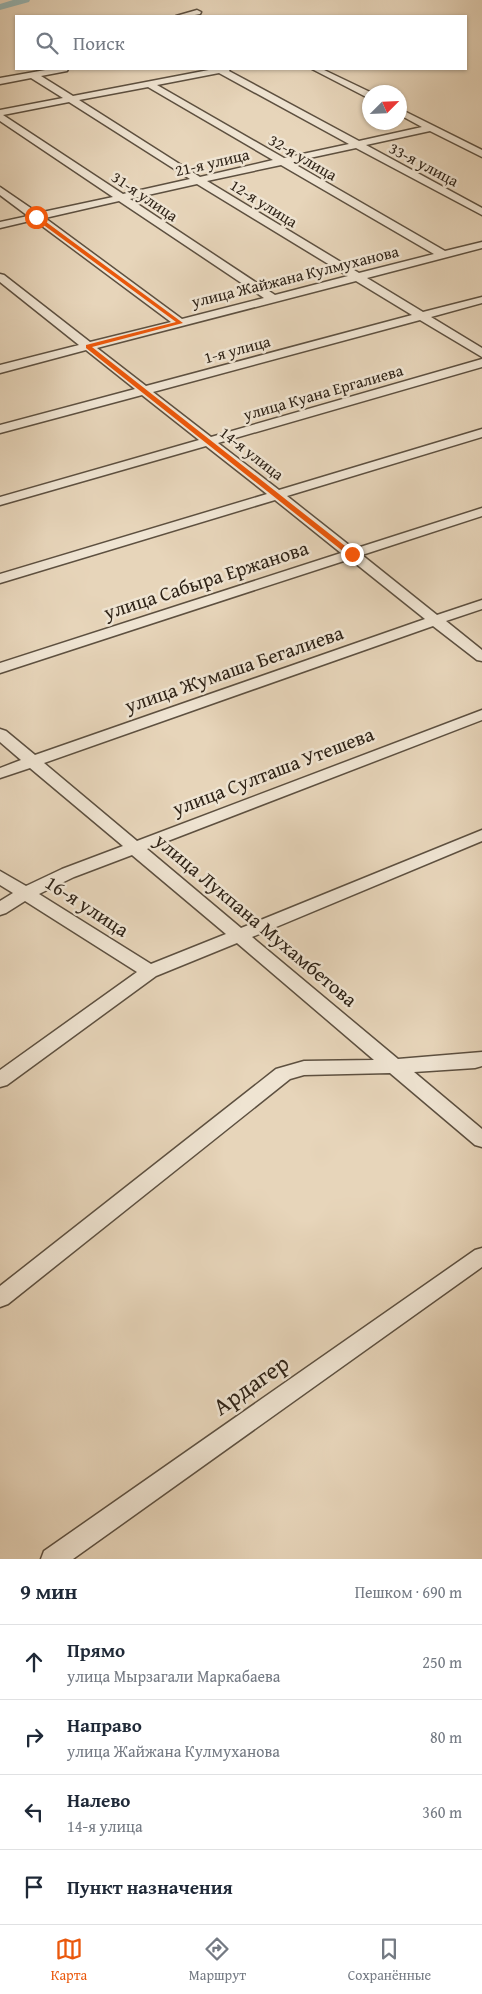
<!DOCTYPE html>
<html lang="ru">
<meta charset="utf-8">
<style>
body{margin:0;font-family:"Gentium Book Plus",serif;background:#f6f6f7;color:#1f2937}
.compass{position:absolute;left:362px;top:85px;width:45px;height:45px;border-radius:50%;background:#fff;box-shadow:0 1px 4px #0004;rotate:66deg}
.stop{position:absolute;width:15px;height:15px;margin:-11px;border:4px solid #ea580c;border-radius:50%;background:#fff}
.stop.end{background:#ea580c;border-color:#fff;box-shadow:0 1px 5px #0008}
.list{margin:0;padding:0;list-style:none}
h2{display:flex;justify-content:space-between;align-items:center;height:65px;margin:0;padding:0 20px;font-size:21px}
h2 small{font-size:16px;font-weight:400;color:#747a83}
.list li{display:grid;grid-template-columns:32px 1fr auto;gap:15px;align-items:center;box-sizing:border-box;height:75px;padding:0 20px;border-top:1px solid #e0e1e3}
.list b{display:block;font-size:19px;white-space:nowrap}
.list p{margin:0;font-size:16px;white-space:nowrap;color:#747a83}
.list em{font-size:16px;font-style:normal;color:#747a83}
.icon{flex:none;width:28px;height:28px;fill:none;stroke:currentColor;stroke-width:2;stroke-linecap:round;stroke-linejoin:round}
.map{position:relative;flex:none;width:482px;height:1559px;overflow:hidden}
.search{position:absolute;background:#fff;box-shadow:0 1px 4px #0004;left:15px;right:15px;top:15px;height:55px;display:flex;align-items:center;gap:12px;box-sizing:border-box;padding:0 18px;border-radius:0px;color:#747a83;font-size:19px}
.sheet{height:365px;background:#fff}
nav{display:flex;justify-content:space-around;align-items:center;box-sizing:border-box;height:70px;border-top:1px solid #e0e1e3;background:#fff;font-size:14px;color:#747a83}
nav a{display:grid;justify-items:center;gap:2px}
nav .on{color:#ea580c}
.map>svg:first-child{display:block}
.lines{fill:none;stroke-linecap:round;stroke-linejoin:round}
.river{fill:#98b8b6;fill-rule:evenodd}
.minor-casing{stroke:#5d5040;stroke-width:3}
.minor{fill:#efe4d2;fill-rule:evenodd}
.route{fill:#ea580c}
.labels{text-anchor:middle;stroke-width:5;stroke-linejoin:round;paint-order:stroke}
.far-street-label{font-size:16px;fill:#2f2317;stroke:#efe4d2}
.street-label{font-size:20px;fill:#2f2317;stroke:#efe4d2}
.near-street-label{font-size:24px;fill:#2f2317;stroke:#efe4d2}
</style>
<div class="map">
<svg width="482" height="1559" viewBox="0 0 482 1559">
<rect width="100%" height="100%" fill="#e7d5ba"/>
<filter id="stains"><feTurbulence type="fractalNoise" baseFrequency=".004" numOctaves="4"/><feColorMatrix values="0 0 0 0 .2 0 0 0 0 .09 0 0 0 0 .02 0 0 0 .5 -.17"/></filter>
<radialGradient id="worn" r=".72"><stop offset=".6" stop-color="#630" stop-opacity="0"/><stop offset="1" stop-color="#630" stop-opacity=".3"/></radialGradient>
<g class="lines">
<path class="river" d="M13 0H30L29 2 0 10V4Z"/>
<g class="minor-casing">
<path id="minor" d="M197 10 201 12 200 14 189 16H176Z
M51 69H68L67 71 41 76 73 96 214 69H230L229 71 359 141 422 127 400 115V109L482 150V157L430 131 366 145 482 208V215L356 148 291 162 445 251 482 242V248L367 278 423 312 482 297V303L431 317 482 348V357L420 320 153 392 211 437 482 359V367L218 443 279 490 482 429V437L287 496 354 549 482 508V516L362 555 437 615 482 600V609L446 621 482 650V661L477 660 433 626 44 763 137 841 482 710V720L147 849 241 928 482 830V841L252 937 398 1059 482 1052V1066L475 1068 414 1072 482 1129V1147L475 1145 390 1073 304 1075 290 1079 8 1304 0 1307V1286L276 1069 304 1061 374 1060 237 943 156 976 7 1085 0 1087V1070L137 972 25 901 6 913 0 915V901L13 893 0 885V871L26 886 62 869 123 846 30 768 0 778V768L21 760 0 742V729L6 731 35 755 425 619 350 559 0 673V663L341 553 275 500 0 583V574L267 494 206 446 0 505V497L199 440 142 395 0 433V425L135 389 86 350 0 373V365L79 345 0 282V274L4 275 90 342 171 322 34 220 0 228V222L28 216 0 195V187L38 213 113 197 0 121V110L63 98 31 78 0 84V78ZM219 73 349 144 284 158 157 85ZM148 87 273 160 200 177 79 100ZM69 102 190 179 123 194 3 115ZM281 165 434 254 359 273 207 181ZM197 184 348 276 275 295 130 199ZM119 201 264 298 182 319 45 218ZM356 281 412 315 146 386 97 348ZM132 855 226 934 151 964 39 894 74 877Z
M312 69H322L370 92V99Z
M482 1248V1267L73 1559H41L44 1551 475 1250Z"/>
</g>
<use href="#minor" class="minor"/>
</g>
<path class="route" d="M34 216H38L183 323 92 347 354 553V556H349L86 348V345L176 322 34 218Z"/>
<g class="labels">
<g class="far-street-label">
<text transform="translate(303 157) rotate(30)" y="6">32-я улица</text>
<text transform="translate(212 162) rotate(-13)" y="6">21-я улица</text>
<text transform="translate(424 164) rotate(28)" y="6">33-я улица</text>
<text transform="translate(145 196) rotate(34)" y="6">31-я улица</text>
<text transform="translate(264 203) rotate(32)" y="6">12-я улица</text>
<text transform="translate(295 276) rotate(-14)" y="6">улица Жайжана Кулмуханова</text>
<text transform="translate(237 349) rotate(-15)" y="6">1-я улица</text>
<text transform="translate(323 392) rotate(-16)" y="6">улица Куана Ергалиева</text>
<text transform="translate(252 453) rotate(38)" y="6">14-я улица</text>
</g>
<g class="street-label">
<text transform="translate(206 580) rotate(-18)" y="7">улица Сабыра Ержанова</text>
<text transform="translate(234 669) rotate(-19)" y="7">улица Жумаша Бегалиева</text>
<text transform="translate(273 771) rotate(-21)" y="7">улица Султаша Утешева</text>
<text transform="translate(87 906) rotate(33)" y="7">16-я улица</text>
<text transform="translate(256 920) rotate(40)" y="7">улица Лукпана Мухамбетова</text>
</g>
<g class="near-street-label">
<text transform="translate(251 1385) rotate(-35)" y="8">Ардагер</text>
</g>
</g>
<rect width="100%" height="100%" filter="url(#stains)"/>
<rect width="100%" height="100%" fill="url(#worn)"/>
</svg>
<svg class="compass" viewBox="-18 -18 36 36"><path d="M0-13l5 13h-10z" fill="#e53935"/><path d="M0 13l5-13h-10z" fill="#747a83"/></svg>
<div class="stop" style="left:36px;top:217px"></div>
<div class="stop end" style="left:352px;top:554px"></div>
<div class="search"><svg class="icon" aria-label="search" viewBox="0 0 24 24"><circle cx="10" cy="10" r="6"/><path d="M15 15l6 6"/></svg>Поиск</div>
</div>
<section class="sheet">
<h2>9 мин<small>Пешком · 690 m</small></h2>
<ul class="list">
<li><svg class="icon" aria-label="ahead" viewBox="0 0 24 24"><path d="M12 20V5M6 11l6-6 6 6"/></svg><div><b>Прямо</b><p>улица Мырзагали Маркабаева</p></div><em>250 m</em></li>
<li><svg class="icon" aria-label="right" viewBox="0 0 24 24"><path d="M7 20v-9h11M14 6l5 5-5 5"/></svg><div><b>Направо</b><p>улица Жайжана Кулмуханова</p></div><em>80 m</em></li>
<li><svg class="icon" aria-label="left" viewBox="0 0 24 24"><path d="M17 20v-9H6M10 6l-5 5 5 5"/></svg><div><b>Налево</b><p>14-я улица</p></div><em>360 m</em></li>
<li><svg class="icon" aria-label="arrive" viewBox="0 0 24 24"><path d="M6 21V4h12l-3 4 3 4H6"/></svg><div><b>Пункт назначения</b></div></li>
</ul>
</section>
<nav>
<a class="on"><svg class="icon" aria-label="map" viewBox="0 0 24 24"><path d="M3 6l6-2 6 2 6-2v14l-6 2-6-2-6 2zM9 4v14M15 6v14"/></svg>Карта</a>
<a><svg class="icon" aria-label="directions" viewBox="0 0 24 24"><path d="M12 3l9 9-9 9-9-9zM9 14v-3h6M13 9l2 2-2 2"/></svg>Маршрут</a>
<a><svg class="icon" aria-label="saved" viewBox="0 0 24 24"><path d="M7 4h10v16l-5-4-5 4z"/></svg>Сохранённые</a>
</nav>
